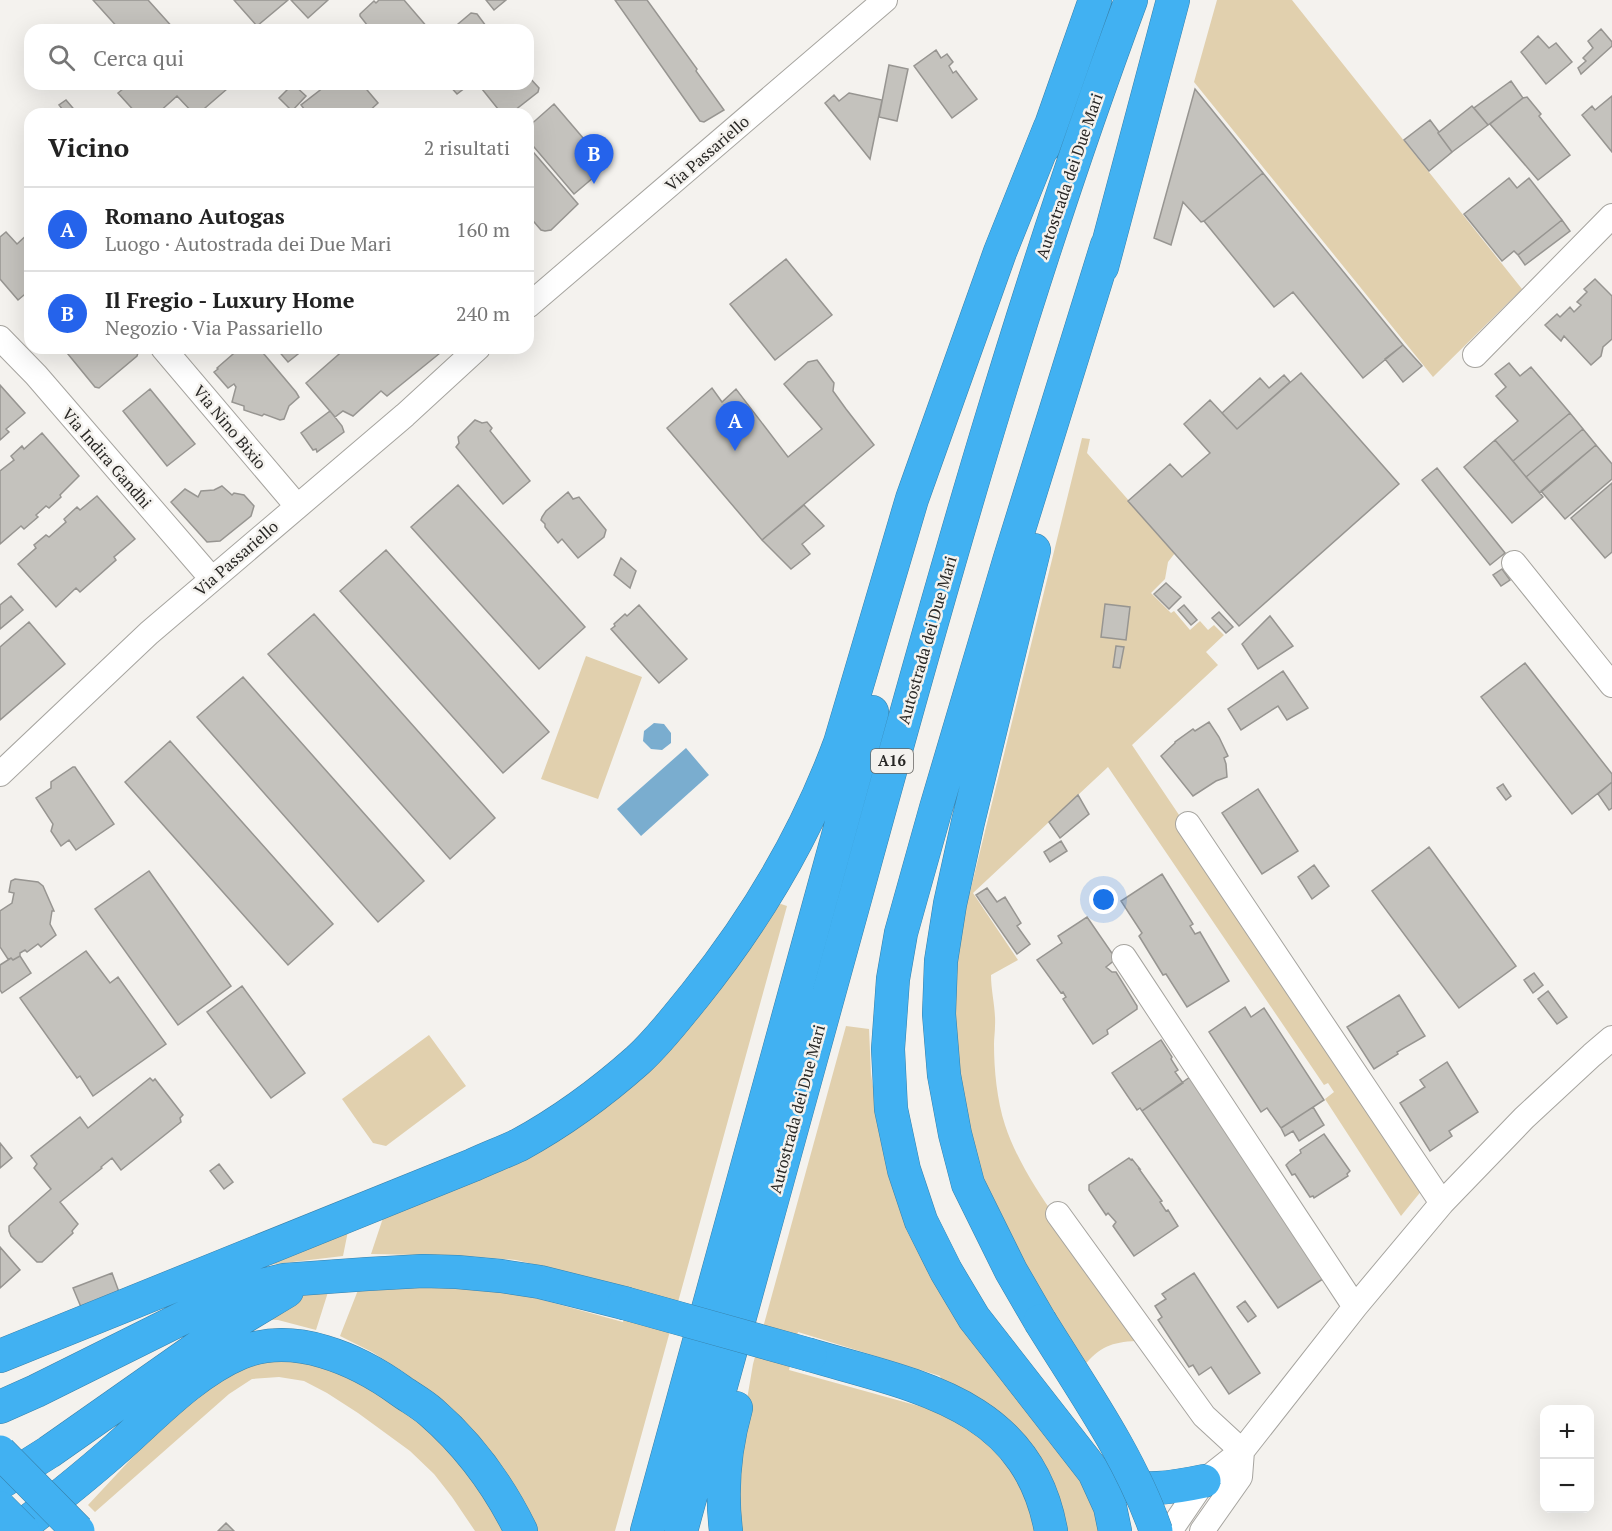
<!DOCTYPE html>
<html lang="it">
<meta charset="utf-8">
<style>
body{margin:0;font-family:"PT Serif",serif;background:#f6f6f6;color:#222}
.controls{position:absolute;right:18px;bottom:18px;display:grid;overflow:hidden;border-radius:12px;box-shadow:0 6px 24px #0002}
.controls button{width:54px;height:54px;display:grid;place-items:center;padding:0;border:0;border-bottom:2px solid #e0e0e0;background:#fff;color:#222;font:30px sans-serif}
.you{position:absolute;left:1104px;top:900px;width:21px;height:21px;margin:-15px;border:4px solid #fff;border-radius:50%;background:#1a73e8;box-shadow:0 0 0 9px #1a73e833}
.badge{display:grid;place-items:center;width:39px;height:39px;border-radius:50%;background:#2563eb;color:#fff;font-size:20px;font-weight:700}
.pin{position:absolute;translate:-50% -50px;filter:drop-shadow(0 2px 3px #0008)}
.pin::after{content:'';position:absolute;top:32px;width:21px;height:18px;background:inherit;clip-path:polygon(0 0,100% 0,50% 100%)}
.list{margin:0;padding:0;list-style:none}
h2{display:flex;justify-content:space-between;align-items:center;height:78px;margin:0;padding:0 24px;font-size:26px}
h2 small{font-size:20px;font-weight:400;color:#767676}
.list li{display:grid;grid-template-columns:39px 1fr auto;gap:18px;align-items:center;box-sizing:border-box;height:84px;padding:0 24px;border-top:2px solid #e0e0e0}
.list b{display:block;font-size:22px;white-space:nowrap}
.list p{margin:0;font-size:20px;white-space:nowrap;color:#767676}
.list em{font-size:20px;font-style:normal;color:#767676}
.icon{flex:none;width:33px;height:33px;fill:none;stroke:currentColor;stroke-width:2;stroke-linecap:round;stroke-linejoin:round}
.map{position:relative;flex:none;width:1612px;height:1531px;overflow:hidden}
.search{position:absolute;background:#fff;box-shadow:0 6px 24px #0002;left:24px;top:24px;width:510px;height:66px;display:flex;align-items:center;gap:15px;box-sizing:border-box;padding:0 21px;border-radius:18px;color:#767676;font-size:22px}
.panel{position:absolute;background:#fff;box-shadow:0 6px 24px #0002;left:24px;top:108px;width:510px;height:246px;border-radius:18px}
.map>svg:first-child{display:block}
.green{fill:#e1d0ae}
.water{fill:#7aadcf}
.building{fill:#c4c2bd;stroke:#979591;stroke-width:1.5}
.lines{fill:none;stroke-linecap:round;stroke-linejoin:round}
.minor-casing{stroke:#a6a49f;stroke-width:26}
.highway-casing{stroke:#3881aa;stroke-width:34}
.minor{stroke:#fff;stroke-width:24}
.highway{stroke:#41b1f2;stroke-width:33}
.highway-bridge-casing{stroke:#3881aa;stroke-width:34;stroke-linecap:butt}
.highway-bridge{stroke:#41b1f2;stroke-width:33}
.labels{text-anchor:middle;stroke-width:5;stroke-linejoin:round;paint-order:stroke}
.shield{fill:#f4f2ee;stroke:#656461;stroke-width:1.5}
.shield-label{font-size:15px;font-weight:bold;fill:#282725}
.street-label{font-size:16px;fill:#282725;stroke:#f4f2ee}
</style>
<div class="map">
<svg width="1612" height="1531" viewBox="0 0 1612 1531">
<rect width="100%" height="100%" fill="#f4f2ee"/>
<path class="green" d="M1217 0H1292L1522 289 1433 377 1194 82Z
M1082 438 1090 439 1087 453 1175 553 1168 562 1165 579 1151 593 1171 613 1174 611 1190 630 1200 621 1208 630 1214 625 1224 635 1206 652 1218 665 1132 745 1427 1184 1401 1216 1325 1099 1334 1092 1328 1083 1324 1085 1108 767 973 893 1018 960 991 975C991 992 996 1009 995 1026 995 1032 994 1038 994 1044 994 1070 997 1100 1005 1125 1014 1154 1038 1194 1056 1217L1136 1341C1112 1342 1099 1347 1084 1366L983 1189 967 1134 952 1005 966 893 970 892Z
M586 656 642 677 598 799 541 779Z
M781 904 787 906 615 1531H531L431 1393 402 1371 372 1352 340 1336 360 1285 434 1281 521 1294 623 1322 631 1288 516 1260 467 1256 371 1254 384 1215 518 1159 775 906Z
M846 1026 869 1029 871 1074 878 1118 1074 1463 1104 1531H1063L941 1380 940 1376 798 1332 789 1370 944 1413 965 1424 1002 1456 1027 1497 1035 1531H739L734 1476 753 1364Z
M429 1035 466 1086 386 1146 373 1143 342 1099Z
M348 1231 343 1256 259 1266Z
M329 1289 316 1330 278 1320 256 1319 287 1298Z
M312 1356 429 1420 510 1531H475L452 1497 434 1474 410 1451 358 1413 327 1393 304 1381 279 1377 252 1379 229 1394 95 1512 88 1505 186 1400 239 1361Z"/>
<path class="water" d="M654 723 664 724 671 733V743L662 750 651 749 643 741 644 731Z
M686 748 709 775 641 836 617 809Z"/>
<path class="building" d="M93 0H148L175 30H120Z
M234 0H288L257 26Z
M291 0H328L308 18Z
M379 0H404L428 28 426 30H371L360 16V14L374 1 376 3Z
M486 0H506L494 10Z
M615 0H647L697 69 696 71 724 110 704 122 700 121Z
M471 13 477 14 489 30H451Z
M1601 29 1612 42V46L1581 74 1578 68 1586 61 1583 58 1593 48 1588 41Z
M1538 36 1549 48 1556 43 1572 62 1546 84 1521 52Z
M936 50 941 58 947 54 953 62 949 66 953 73 956 71 977 99 952 118 914 66Z
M889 65 908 69 897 121 879 117Z
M528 76 539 88 538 92 510 114H502L478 84H528Z
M1511 81 1523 98 1488 125 1474 108Z
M129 84H223L227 89 198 114H194L177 96 157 114H137L118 93Z
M293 84 306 96 292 111 279 98Z
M328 84H362L378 103 366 114H308L301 105Z
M448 84H470L457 94Z
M1195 89 1263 173 1204 221 1201 222 1183 202 1171 245 1154 238Z
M849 93 882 100 870 159 825 103 834 95 839 101Z
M1612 96V152L1582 115 1592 106 1595 110Z
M1527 97 1541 114 1539 116 1570 155 1538 180 1490 124 1523 98Z
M66 100 78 114H57L63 110 59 105Z
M554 104 607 166 574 194 528 140V127Z
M1472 106 1488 125 1452 152 1438 133Z
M1430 120 1439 132 1438 133 1452 152 1429 171 1404 140Z
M528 146 578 204 551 230 545 231 541 230 528 215Z
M1263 173 1403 345 1363 378 1293 292 1274 307 1204 221Z
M1509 178 1517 188 1529 178 1562 220 1518 255 1514 251 1502 261 1464 214Z
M1562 220 1570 231 1525 265 1518 255Z
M6 232 17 244 30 232V290L18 300 0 279V237Z
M786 259 832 315 775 360 730 304Z
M1595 279 1612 296V339L1603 347 1601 356 1591 365 1564 336 1561 341 1545 325 1557 314 1560 317 1570 307 1574 312 1581 305 1577 302 1587 292 1584 289Z
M1403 345 1422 366 1403 382 1385 359Z
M63 348H134L138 353 137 356 99 388 95 387Z
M240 348H272L264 354 296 392 299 397 289 406 284 419 280 420 264 414 262 416 244 410V406L232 402 236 387 234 384 228 388 214 372 218 369 217 368Z
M276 348H302L303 350 288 362Z
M346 348H445V349L387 396 381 391 353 416 343 411 335 417 306 383Z
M817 360 834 383 833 391 846 409 874 445 762 540 667 428 712 388 722 402 736 389 788 457 822 429 784 384 808 362Z
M1509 363 1520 376 1531 367 1570 413 1513 461 1495 440 1518 421 1496 396 1506 387 1495 374Z
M1301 373 1399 484 1239 626 1128 501 1170 464 1182 477 1210 453 1184 424 1210 400 1237 429Z
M1284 375 1290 382 1237 429 1222 413 1260 378 1269 388Z
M0 385 25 413 6 429 9 432 0 440Z
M150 389 195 444 167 466 123 411Z
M330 411 342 426 344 432 317 452 316 449 313 450 301 433Z
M1570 413 1583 429 1526 477 1513 461Z
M475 420 482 423 487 422 492 428 490 431 530 481 503 504 456 447 459 443 458 437Z
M1583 429 1596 445 1540 493 1526 477Z
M42 433 79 476 60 495 61 497 49 508 46 506 36 515 38 517 24 529 21 526 0 544V471L14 460 11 456 22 446 24 449Z
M1495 440 1543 497 1512 523 1464 467Z
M1596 445 1612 464V479L1565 519 1541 491Z
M1437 468 1505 553 1490 565 1422 480Z
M1612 483V552L1605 558 1571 518Z
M458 485 585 627 539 669 411 527Z
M222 486 232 495 234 493 244 495 254 506 251 516 220 541 207 542 171 502 185 489 198 497 201 491 214 490Z
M568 492 573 499 579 497 606 530 604 537 578 558 562 539 558 543 545 527V524L541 520 542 517 546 511Z
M97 496 135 539 114 557 116 560 80 592 76 588 56 607 18 564 36 548 34 545 46 535 49 537 66 522 64 519 77 507 80 510Z
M804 505 824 526 802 544 810 554 791 569 762 540Z
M386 550 549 732 503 773 340 591Z
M621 558 636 571 630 588 614 575Z
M1502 569 1510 580 1501 586 1493 575Z
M1166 583 1181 597 1169 609 1154 594Z
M11 596 23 610 0 629V605Z
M1105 604 1130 607 1126 640 1101 637Z
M639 605 687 659 659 683 611 629 615 626 614 624 625 614 627 616Z
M1184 605 1197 620 1191 625 1178 610Z
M1219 612 1233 627 1226 633 1212 618Z
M314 614 495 818 450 859 268 654Z
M1270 616 1293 646 1258 669 1242 644Z
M29 622 65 664 0 720V647Z
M1116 646 1124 647 1120 668 1113 667Z
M1525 663 1612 774V782L1572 814 1481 697Z
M1283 671 1308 708 1287 720 1278 706 1241 730 1228 709Z
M243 677 424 881 378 922 197 717Z
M1209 722 1219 737 1228 756 1224 758 1226 764 1227 777 1216 781 1193 796 1161 756 1175 743V742L1193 729 1195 731Z
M170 741 333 924 288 965 125 782Z
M73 767H75L114 824 76 850 69 840 61 846 51 831 53 824 36 798 51 788V782Z
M1612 782V808L1609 810 1598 794Z
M1503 784 1511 796 1506 800 1497 788Z
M1258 789 1298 851 1262 874 1222 813Z
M1078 795 1089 814 1060 838 1049 822Z
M1061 841 1067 851 1050 862 1044 852Z
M1429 847 1516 966 1459 1008 1372 891Z
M1314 865 1329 886 1312 899 1298 877Z
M149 871 231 986 178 1025 95 909Z
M1162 874 1193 924 1190 926 1195 934 1200 932 1229 981 1187 1007 1166 974 1163 975 1139 936 1142 933 1121 901Z
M15 879 38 882 43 886 54 911H52L50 924 56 935 41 947 38 944 27 952 25 950 20 953V956L13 960 11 958 8 959 0 947V911L12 903 14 893 9 892 11 881Z
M987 888 997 902 1005 897 1021 923 1017 926 1030 944 1017 954 976 895Z
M1087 917 1116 959 1106 967 1112 972H1116L1137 1006V1009L1107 1030 1108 1034 1093 1044 1063 999 1066 997 1063 992 1061 993 1037 960 1062 943 1058 936Z
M86 951 110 983 118 977 166 1044 93 1096 80 1076 77 1078 20 998Z
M20 956 31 973 2 993 0 990V965L11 958 13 960Z
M1534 973 1543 985 1533 993 1524 980Z
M242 986 305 1073 271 1098 207 1012Z
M1548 991 1567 1017 1557 1024 1538 999Z
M1399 995 1425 1036 1397 1052 1398 1054 1374 1069 1347 1027Z
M1245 1007 1251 1017 1264 1008 1324 1100 1281 1128 1267 1108 1261 1112 1209 1032Z
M1161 1040 1172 1057 1171 1059 1178 1070 1175 1072 1183 1083 1142 1111 1140 1108 1137 1110 1112 1073Z
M1447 1062 1478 1112 1449 1131 1452 1136 1430 1151 1400 1103 1425 1087 1420 1080Z
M1190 1077 1326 1277 1278 1308 1142 1111Z
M150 1078 153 1081 155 1079 183 1115 180 1118 181 1122 121 1170 112 1158 101 1167 102 1168 60 1202 78 1224 72 1231 73 1233 42 1262H37L11 1236 9 1231V1226L51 1189 34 1168 37 1164 31 1156 80 1117 88 1128Z
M1313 1107 1324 1125 1299 1141 1293 1131 1285 1136 1281 1128Z
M1324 1134 1350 1171 1347 1174 1348 1176 1314 1198 1313 1196 1310 1197 1295 1174 1292 1175 1286 1165 1289 1162 1301 1153 1300 1150Z
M0 1143 12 1158 0 1168Z
M1129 1158 1131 1160 1132 1159 1140 1169H1139L1162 1201 1160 1202 1166 1211 1168 1210 1178 1226 1134 1256 1113 1226 1116 1222 1108 1213 1106 1215 1089 1190V1185Z
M219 1164 233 1182 224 1189 210 1171Z
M0 1247 20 1270 0 1288Z
M112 1273 119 1292 81 1307 73 1288Z
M1194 1273 1260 1373 1229 1394 1211 1367 1199 1375 1193 1365 1189 1367 1158 1320 1162 1317 1155 1306 1166 1299 1162 1294Z
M1245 1301 1256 1316 1248 1322 1237 1307Z
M226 1523 234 1531H218Z"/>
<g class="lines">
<g class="minor-casing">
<path id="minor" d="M528 306 885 0
M0 338 36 375 212 579
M163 348 297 506
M1475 355 1612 216
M1514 563 1612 685
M0 774 149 633 405 415 478 348
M1188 824 1442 1203
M1124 957 1355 1307
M1058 1214 1204 1416 1242 1451
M1170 1531 1204 1481 1242 1451 1355 1307 1442 1203 1524 1118 1592 1055 1612 1038
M1202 1531 1240 1477 1242 1451"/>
</g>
<g class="highway-casing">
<path id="highway" d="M1043 148 1095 0
M1107 245 1010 558 936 808 901 933 893 979 888 1049 891 1109 904 1170 921 1221 946 1271 974 1318 1094 1472 1110 1507 1115 1531
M1102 267 1173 0
M1034 550 968 822 950 904 941 961 939 1014 944 1075 955 1134 968 1184 1011 1271 1040 1321
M810 1355C916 1386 1028 1403 1051 1531
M0 1356 473 1165C488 1158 504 1152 519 1145 561 1122 602 1092 638 1060 659 1041 677 1017 695 995 756 919 806 835 840 743L912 499 1000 252 1050 127
M0 1407 36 1391 215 1302 247 1289 284 1280 368 1274 423 1271 457 1272 501 1276 540 1282 624 1303
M1112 1480C1139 1494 1176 1487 1204 1481
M0 1483 49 1452 227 1327 287 1291
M16 1531C53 1502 90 1473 125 1441 159 1410 197 1371 240 1353 294 1331 357 1359 401 1391 411 1398 422 1404 431 1412 469 1445 499 1486 521 1531
M647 1531 872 712
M681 1531C742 1309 803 1088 864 866 944 574 1026 283 1131 0
M726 1531C721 1491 725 1447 736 1408"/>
</g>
<use href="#minor" class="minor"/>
<use href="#highway" class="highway"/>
<g class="highway-bridge-casing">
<path id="highway-bridge" d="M624 1303 810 1355
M1040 1321C1082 1389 1130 1456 1156 1531
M0 1452 78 1531
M0 1508 23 1531"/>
</g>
<use href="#highway-bridge" class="highway-bridge"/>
</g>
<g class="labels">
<rect class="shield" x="871" y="749" width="42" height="24" rx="4.5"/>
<g class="shield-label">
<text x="892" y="766">A16</text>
</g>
<g class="street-label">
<text transform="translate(707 153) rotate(-41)" y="6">Via Passariello</text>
<text transform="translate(1069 176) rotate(-71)" y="6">Autostrada dei Due Mari</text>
<text transform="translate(230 427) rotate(50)" y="6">Via Nino Bixio</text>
<text transform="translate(107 458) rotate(49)" y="6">Via Indira Gandhi</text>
<text transform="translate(236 558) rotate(-41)" y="6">Via Passariello</text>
<text transform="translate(927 640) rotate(-74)" y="6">Autostrada dei Due Mari</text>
<text transform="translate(797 1109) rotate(-75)" y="6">Autostrada dei Due Mari</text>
</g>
</g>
</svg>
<div class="controls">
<button>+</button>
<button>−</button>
</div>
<div class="you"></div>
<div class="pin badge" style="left:735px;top:451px">A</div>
<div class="pin badge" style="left:594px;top:184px">B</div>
<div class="search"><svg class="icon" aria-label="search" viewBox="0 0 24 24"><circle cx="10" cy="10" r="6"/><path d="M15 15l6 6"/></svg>Cerca qui</div>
<section class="panel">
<h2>Vicino<small>2 risultati</small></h2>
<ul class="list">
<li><span class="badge">A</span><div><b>Romano Autogas</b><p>Luogo · Autostrada dei Due Mari</p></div><em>160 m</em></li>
<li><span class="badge">B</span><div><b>Il Fregio - Luxury Home</b><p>Negozio · Via Passariello</p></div><em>240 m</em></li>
</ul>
</section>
</div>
